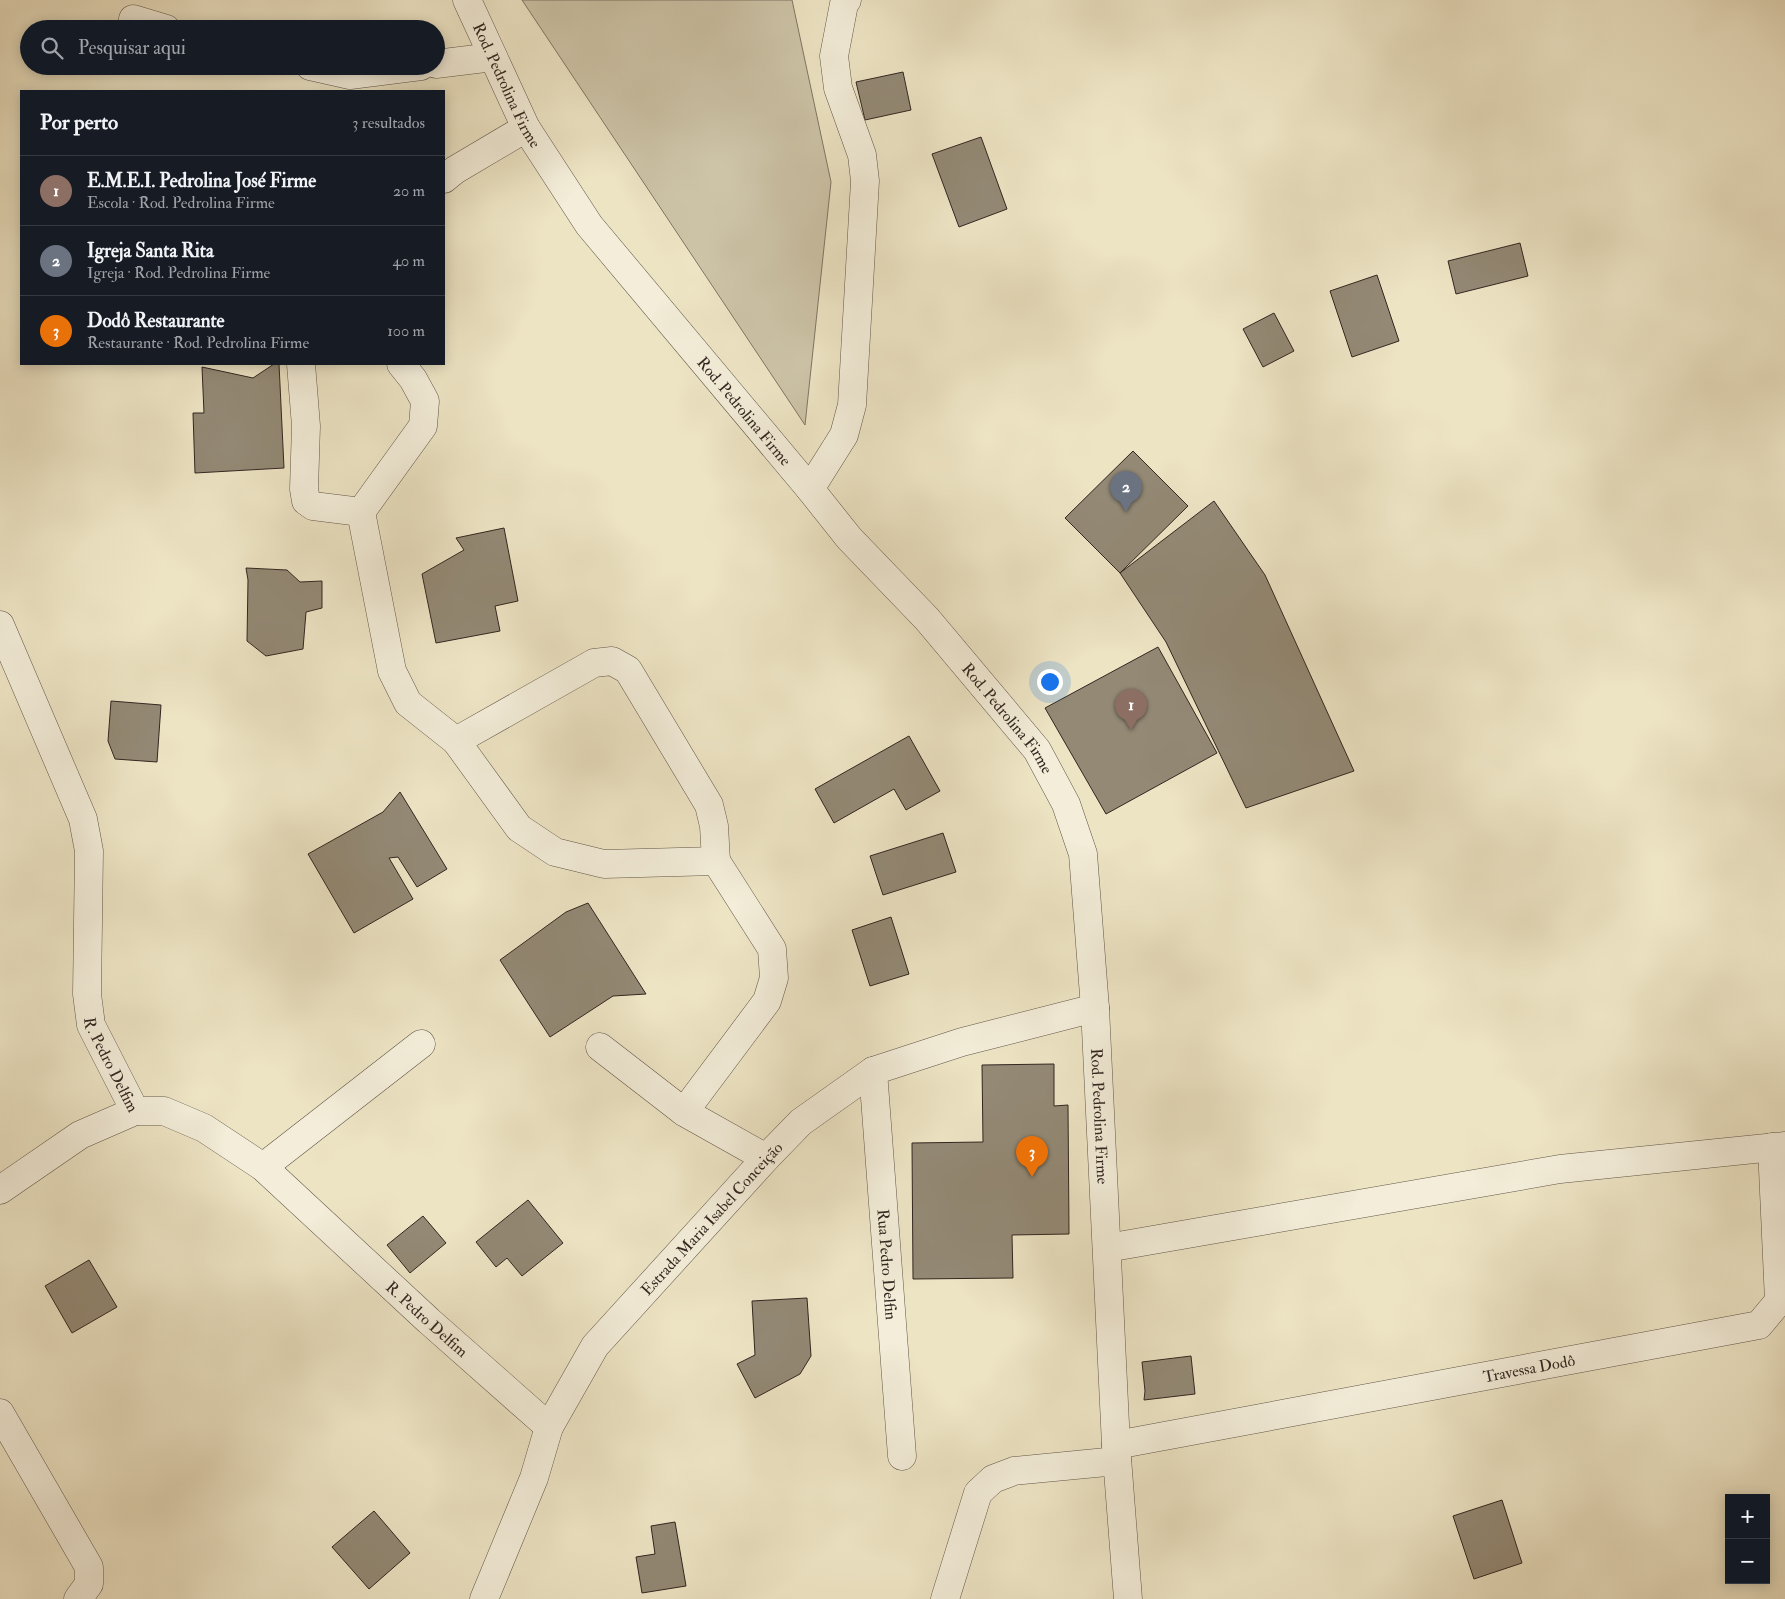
<!DOCTYPE html>
<html lang="pt">
<meta charset="utf-8">
<style>
body{margin:0;font-family:"IM FELL Double Pica",serif;background:#242831;color:#f1f3f6}
.controls{position:absolute;right:15px;bottom:15px;display:grid;overflow:hidden;border-radius:0px;box-shadow:0 2px 12px #0003}
.controls button{width:45px;height:45px;display:grid;place-items:center;padding:0;border:0;border-bottom:1px solid #363941;background:#171b24;color:#f1f3f6;font:25px sans-serif}
.you{position:absolute;left:1049px;top:681px;width:18px;height:18px;margin:-12px;border:4px solid #fff;border-radius:50%;background:#1a73e8;box-shadow:0 0 0 8px #1a73e833}
.badge{display:grid;place-items:center;width:32px;height:32px;border-radius:50%;background:#1a73e8;color:#fff;font-size:16px;font-weight:700}
.pin{position:absolute;translate:-50% -41px;filter:drop-shadow(0 1px 2px #0008)}
.pin::after{content:'';position:absolute;top:26px;width:18px;height:15px;background:inherit;clip-path:polygon(0 0,100% 0,50% 100%)}
.list{margin:0;padding:0;list-style:none}
h2{display:flex;justify-content:space-between;align-items:center;height:65px;margin:0;padding:0 20px;font-size:21px}
h2 small{font-size:16px;font-weight:400;color:#9ea1a6}
.list li{display:grid;grid-template-columns:32px 1fr auto;gap:15px;align-items:center;box-sizing:border-box;height:70px;padding:0 20px;border-top:1px solid #363941}
.list b{display:block;font-size:19px;white-space:nowrap}
.list p{margin:0;font-size:16px;white-space:nowrap;color:#9ea1a6}
.list em{font-size:16px;font-style:normal;color:#9ea1a6}
.icon{flex:none;width:28px;height:28px;fill:none;stroke:currentColor;stroke-width:2;stroke-linecap:round;stroke-linejoin:round}
.map{position:relative;flex:none;width:1785px;height:1599px;overflow:hidden}
.search{position:absolute;background:#171b24;box-shadow:0 2px 12px #0003;left:20px;top:20px;width:425px;height:55px;display:flex;align-items:center;gap:12px;box-sizing:border-box;padding:0 18px;border-radius:28px;color:#9ea1a6;font-size:19px}
.panel{position:absolute;background:#171b24;box-shadow:0 2px 12px #0003;left:20px;top:90px;width:425px;height:275px;border-radius:0px}
.map>svg:first-child{display:block}
.green{fill:#cdc4a8;stroke:#807564}
.building{fill:#938975;stroke:#322620}
.lines{fill:none;stroke-linecap:round;stroke-linejoin:round}
.minor-casing{stroke:#615649;stroke-width:29}
.minor{stroke:#f3edd9;stroke-width:28}
.labels{text-anchor:middle;stroke-width:4.5;stroke-linejoin:round;paint-order:stroke}
.street-label{font-size:16px;fill:#322620;stroke:#f3edd9}
</style>
<div class="map">
<svg width="1785" height="1599" viewBox="0 0 1785 1599">
<rect width="100%" height="100%" fill="#ede4c4"/>
<filter id="stains"><feTurbulence type="fractalNoise" baseFrequency=".004" numOctaves="4"/><feColorMatrix values="0 0 0 0 .2 0 0 0 0 .09 0 0 0 0 .02 0 0 0 .5 -.17"/></filter>
<radialGradient id="worn" r=".72"><stop offset=".6" stop-color="#630" stop-opacity="0"/><stop offset="1" stop-color="#630" stop-opacity=".3"/></radialGradient>
<path class="green" d="M522 0H792L831 182 805 425Z"/>
<path class="building" d="M903 72 911 110 865 120 856 82Z
M981 137 1007 209 959 227 932 154Z
M1520 243 1528 276 1456 294 1448 261Z
M1377 275 1399 341 1352 357 1330 291Z
M1274 313 1294 351 1263 367 1243 329Z
M274 364H279L284 468 195 473 193 413H204L202 367 253 378Z
M1133 451 1188 506 1120 573 1065 518Z
M1214 501 1265 575 1354 771 1246 808 1166 642 1120 573Z
M504 528 518 601 495 606 500 631 436 643 422 574 464 550 456 538Z
M246 568 287 570 300 582 322 581V608L306 612 303 649 266 656 247 641 248 580Z
M1158 647 1217 753 1106 814 1045 708Z
M111 701 161 705 157 762 115 759 108 741Z
M909 736 940 791 906 810 894 789 834 823 815 789Z
M400 792 447 869 417 887 398 857 389 858 413 899 354 933 308 854 383 812Z
M943 833 956 872 883 895 870 856Z
M588 903 646 994 613 996 550 1037 500 960 566 912Z
M891 917 909 974 870 986 852 930Z
M1054 1064V1106L1068 1105 1069 1234 1012 1235 1013 1278 913 1279 912 1143 983 1142 982 1065Z
M528 1200 563 1243 522 1276 507 1258 496 1267 476 1242Z
M423 1216 446 1243 410 1273 387 1245Z
M89 1260 117 1307 72 1333 45 1286Z
M807 1298 811 1356 800 1374 755 1398 737 1364 755 1355 752 1301Z
M1191 1356 1195 1394 1144 1400 1145 1391 1142 1362Z
M1502 1500 1522 1563 1474 1579 1453 1516Z
M374 1511 410 1553 369 1589 332 1547Z
M675 1522 686 1586 642 1593 636 1557 655 1554 651 1526Z"/>
<g class="lines">
<g class="minor-casing">
<g id="minor">
<path id="s1" d="M467 0 526 128 589 225 810 489 849 538 927 619 1037 750 1066 804 1083 854 1095 1008 1116 1445 1128 1599"/>
<path d="M133 19 166 29"/>
<path d="M436 64 493 57"/>
<path d="M310 66 350 75 421 66"/>
<path d="M444 179 455 170 526 128"/>
<path d="M301 364 306 426 304 489 306 501 313 506 361 512"/>
<path d="M401 364 413 379 425 401 423 426 361 512 392 671 408 703 456 741 519 828 555 852 604 864 716 861 772 949 774 978 767 1001 684 1112"/>
<path d="M810 489 844 435 852 405 865 181 862 155 838 88 834 56 844 4 847 0"/>
<path id="s2" d="M0 625 83 819 89 851 87 994 91 1025 135 1111"/>
<path d="M456 741 594 663 612 661 628 670 709 805 714 826 716 861"/>
<path d="M600 1047 684 1112 766 1158"/>
<path id="s3" d="M873 1071 902 1456"/>
<path d="M263 1167 421 1044"/>
<path id="s4" d="M0 1190 80 1135 135 1111H164L204 1128 263 1167 429 1321 549 1427"/>
<path d="M1107 1248 1560 1169 1785 1146"/>
<path d="M0 1413 89 1567V1584L78 1599"/>
<path id="s5" d="M1116 1445 1759 1325 1779 1301 1772 1147"/>
<path id="s6" d="M484 1599 534 1478 549 1427 595 1346 766 1158 801 1122 873 1071 962 1042 1095 1008"/>
<path d="M945 1599 978 1493 993 1479 1014 1471 1117 1461"/>
</g>
</g>
<use href="#minor" class="minor"/>
</g>
<g class="labels">
<g class="street-label">
<text dy="6" stroke="none"><textPath href="#s1" startOffset="94">Rod. Pedrolina Firme</textPath></text>
<text dy="6" stroke="none"><textPath href="#s1" startOffset="499">Rod. Pedrolina Firme</textPath></text>
<text dy="6" stroke="none"><textPath href="#s1" startOffset="904">Rod. Pedrolina Firme</textPath></text>
<text dy="6" stroke="none"><textPath href="#s2" startOffset="462">R. Pedro Delfim</textPath></text>
<text dy="6" stroke="none"><textPath href="#s1" startOffset="1324">Rod. Pedrolina Firme</textPath></text>
<text dy="6" stroke="none"><textPath href="#s6" startOffset="450">Estrada Maria Isabel Conceição</textPath></text>
<text dy="6" stroke="none"><textPath href="#s3" startOffset="194">Rua Pedro Delfin</textPath></text>
<text dy="6" stroke="none"><textPath href="#s4" startOffset="524">R. Pedro Delfim</textPath></text>
<text dy="6" stroke="none"><textPath href="#s5" startOffset="420">Travessa Dodô</textPath></text>
</g>
</g>
<rect width="100%" height="100%" filter="url(#stains)"/>
<rect width="100%" height="100%" fill="url(#worn)"/>
</svg>
<div class="controls">
<button>+</button>
<button>−</button>
</div>
<div class="you"></div>
<div class="pin badge" style="left:1131px;top:730px;background:#8d6e63">1</div>
<div class="pin badge" style="left:1126px;top:512px;background:#6b7280">2</div>
<div class="pin badge" style="left:1032px;top:1177px;background:#e8710a">3</div>
<div class="search"><svg class="icon" aria-label="search" viewBox="0 0 24 24"><circle cx="10" cy="10" r="6"/><path d="M15 15l6 6"/></svg>Pesquisar aqui</div>
<section class="panel">
<h2>Por perto<small>3 resultados</small></h2>
<ul class="list">
<li><span class="badge" style="background:#8d6e63">1</span><div><b>E.M.E.I. Pedrolina José Firme</b><p>Escola · Rod. Pedrolina Firme</p></div><em>20 m</em></li>
<li><span class="badge" style="background:#6b7280">2</span><div><b>Igreja Santa Rita</b><p>Igreja · Rod. Pedrolina Firme</p></div><em>40 m</em></li>
<li><span class="badge" style="background:#e8710a">3</span><div><b>Dodô Restaurante</b><p>Restaurante · Rod. Pedrolina Firme</p></div><em>100 m</em></li>
</ul>
</section>
</div>
